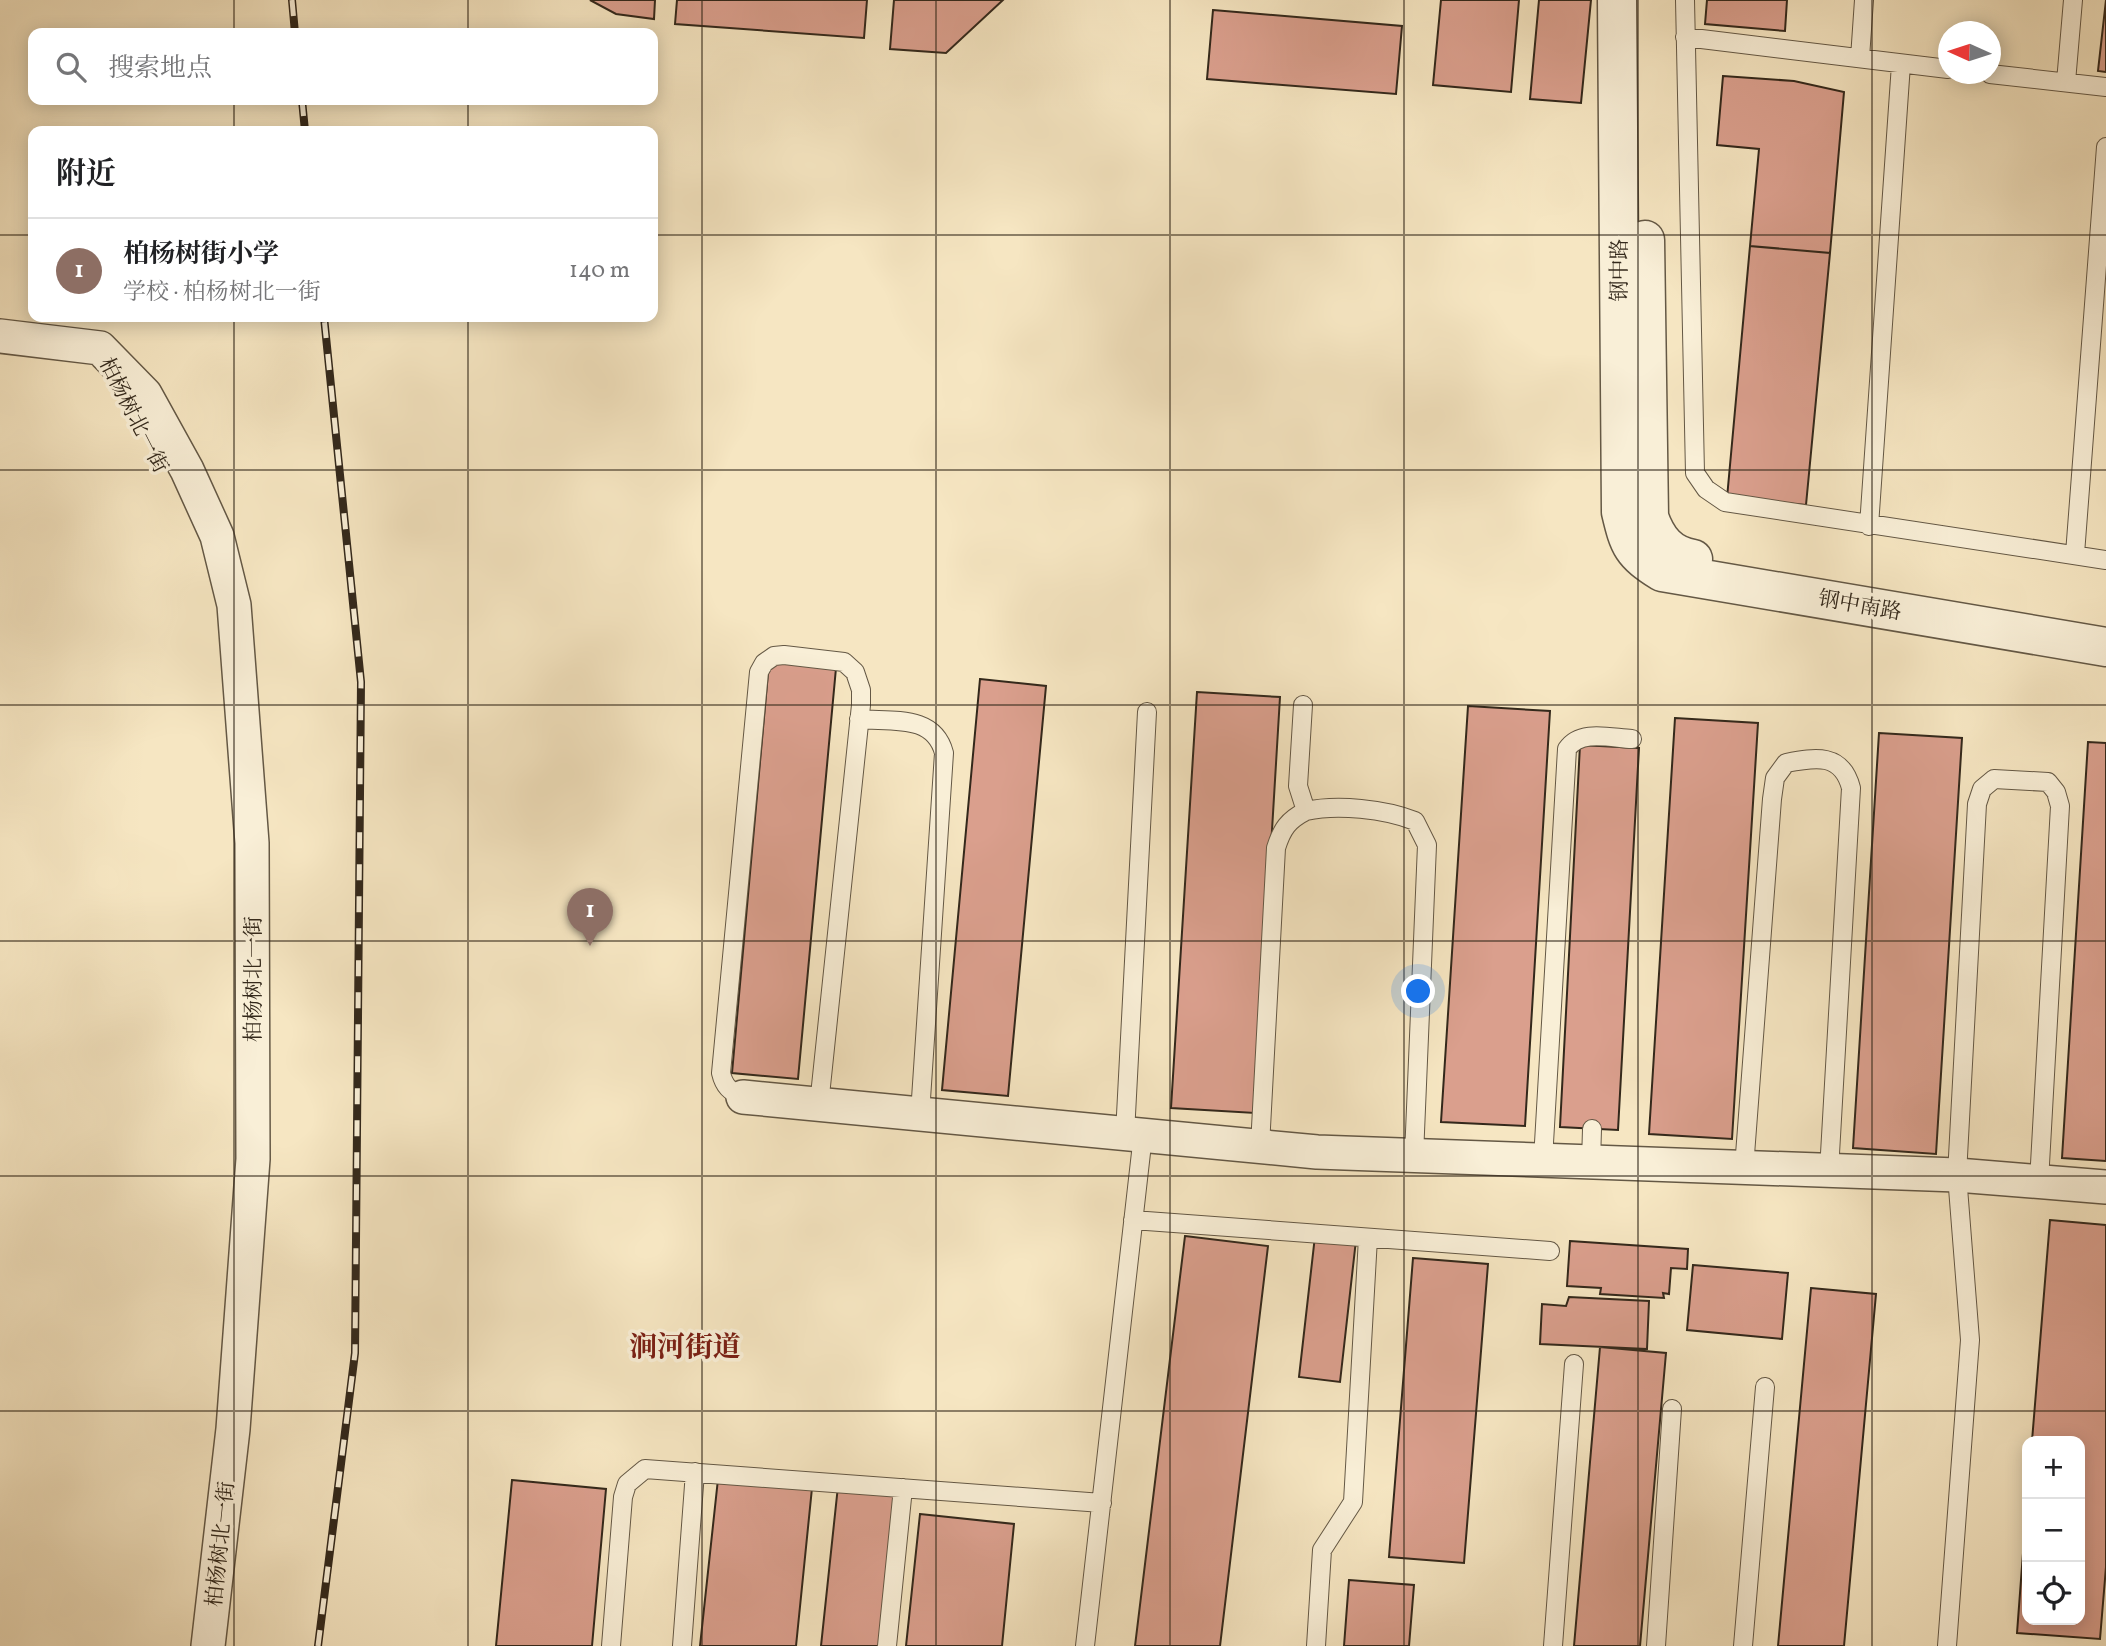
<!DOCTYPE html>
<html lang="zh">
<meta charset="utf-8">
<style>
body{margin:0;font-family:Vollkorn,"Noto Serif SC",serif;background:#f2f2f2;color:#202124}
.controls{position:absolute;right:21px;bottom:21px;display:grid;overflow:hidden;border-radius:14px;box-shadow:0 4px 18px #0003}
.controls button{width:63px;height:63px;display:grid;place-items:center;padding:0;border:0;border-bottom:2px solid #e0e0e0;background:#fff;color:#202124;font:35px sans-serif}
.compass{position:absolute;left:1938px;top:21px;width:63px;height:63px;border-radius:50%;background:#fff;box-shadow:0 4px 18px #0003;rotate:273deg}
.you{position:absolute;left:1419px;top:992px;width:24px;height:24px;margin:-18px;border:5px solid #fff;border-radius:50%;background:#1a73e8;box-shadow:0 0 0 10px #1a73e833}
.badge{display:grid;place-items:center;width:46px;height:46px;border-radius:50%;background:#d93025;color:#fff;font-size:23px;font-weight:700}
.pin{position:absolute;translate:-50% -58px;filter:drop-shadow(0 2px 4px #0008)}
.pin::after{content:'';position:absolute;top:37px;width:24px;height:21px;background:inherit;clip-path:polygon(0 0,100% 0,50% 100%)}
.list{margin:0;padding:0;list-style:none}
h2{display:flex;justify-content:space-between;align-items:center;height:91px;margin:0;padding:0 28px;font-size:30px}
h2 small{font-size:23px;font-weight:400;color:#757577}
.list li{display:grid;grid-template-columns:46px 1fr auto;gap:21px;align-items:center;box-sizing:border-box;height:105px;padding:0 28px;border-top:2px solid #e0e0e0}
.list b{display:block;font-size:26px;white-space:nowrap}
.list p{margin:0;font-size:23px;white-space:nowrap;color:#757577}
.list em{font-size:23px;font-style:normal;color:#757577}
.icon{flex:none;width:38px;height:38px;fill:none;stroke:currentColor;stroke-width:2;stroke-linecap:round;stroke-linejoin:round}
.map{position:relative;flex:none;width:2106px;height:1646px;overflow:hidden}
.search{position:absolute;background:#fff;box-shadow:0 4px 18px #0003;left:28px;top:28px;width:630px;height:77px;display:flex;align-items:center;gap:18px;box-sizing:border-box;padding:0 24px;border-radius:14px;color:#757577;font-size:26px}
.panel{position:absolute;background:#fff;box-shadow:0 4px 18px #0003;left:28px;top:126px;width:630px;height:196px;border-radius:14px}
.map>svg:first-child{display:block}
.building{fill:#da9f8d;stroke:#33281b;stroke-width:2}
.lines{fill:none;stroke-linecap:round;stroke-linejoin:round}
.service-casing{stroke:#645845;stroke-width:20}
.minor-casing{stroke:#645845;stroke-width:36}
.tertiary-casing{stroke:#645845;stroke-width:41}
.service{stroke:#f9efd7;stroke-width:18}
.minor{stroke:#f9efd7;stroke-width:33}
.tertiary{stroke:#f9efd7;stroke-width:38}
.rail-casing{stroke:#33281b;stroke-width:8}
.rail{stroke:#f9efd7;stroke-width:5;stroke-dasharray:16;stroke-linecap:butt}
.grid{fill:none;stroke:#33281b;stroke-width:2;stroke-opacity:0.55}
.labels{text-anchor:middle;stroke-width:7;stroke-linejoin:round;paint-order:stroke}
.street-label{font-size:21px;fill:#33281b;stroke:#f9efd7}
.district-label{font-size:28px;font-weight:bold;fill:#7a1f14;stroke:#f9efd7}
</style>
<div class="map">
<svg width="2106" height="1646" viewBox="0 0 2106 1646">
<rect width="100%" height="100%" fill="#f6e6c2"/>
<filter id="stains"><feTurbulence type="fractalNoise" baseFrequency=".00286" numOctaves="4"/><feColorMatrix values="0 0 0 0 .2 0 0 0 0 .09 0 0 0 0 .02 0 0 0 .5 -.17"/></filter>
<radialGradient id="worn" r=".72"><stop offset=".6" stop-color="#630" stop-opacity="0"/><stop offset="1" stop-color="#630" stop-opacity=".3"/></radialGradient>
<path class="building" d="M590 0H655L654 19 616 14Z
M677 0H867L864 38 675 24Z
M894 0H1003L946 53 890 49Z
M1441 0H1519L1511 92 1433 85Z
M1539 0H1591L1581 103 1530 99Z
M1707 0H1787L1785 31 1705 24Z
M2106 0V72L2098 71Z
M1213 10 1402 26 1396 94 1207 79Z
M1723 76 1794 81 1844 92 1830 253 1750 246 1759 149 1717 145Z
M1750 246 1830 253 1806 505 1727 498Z
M769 662 836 668 798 1079 732 1073Z
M980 679 1046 686 1008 1096 942 1090Z
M1197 692 1280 697 1255 1113 1171 1108Z
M1468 706 1550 711 1525 1126 1441 1122Z
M1675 718 1758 723 1732 1139 1649 1134Z
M1879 733 1962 738 1936 1154 1853 1148Z
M2088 742 2106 743V1161L2062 1158Z
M1580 745 1639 748 1618 1130 1560 1127Z
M2050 1220 2106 1225V1567L2100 1639 2017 1633 2027 1500V1620H2080V1441H2032Z
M1185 1236 1268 1246 1220 1646H1135Z
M1315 1236 1356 1240 1340 1382 1299 1377Z
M1570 1241 1688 1249 1687 1269 1671 1268 1669 1294 1663 1293 1664 1298 1600 1294 1601 1288 1567 1286Z
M1413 1258 1488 1264 1464 1563 1389 1557Z
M1693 1265 1788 1273 1782 1339 1687 1330Z
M1811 1288 1876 1294 1844 1646H1778Z
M1569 1297 1649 1301 1647 1349 1540 1344 1542 1304 1566 1306Z
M1600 1347 1666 1353 1640 1646H1574Z
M718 1479 812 1488 796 1646H700Z
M512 1480 606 1489 592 1646H496Z
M838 1486 895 1492 879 1646H821Z
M920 1514 1014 1524 1002 1646H906Z
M1349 1580 1414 1585 1409 1646H1344Z"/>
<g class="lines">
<g class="service-casing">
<path id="service" d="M1685 0 1695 473 1706 489 1725 502 2106 560
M1685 37 1948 69
M1860 58 1864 0
M1990 74 2106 87
M2066 82 2073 0
M1869 526 1901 64
M2075 554 2106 147
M1303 705 1298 786 1306 811C1337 804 1385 809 1415 821L1427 845 1414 1156
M859 719C892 722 934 714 944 753L920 1114
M743 1097C730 1092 724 1086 721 1073L759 672 764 663 774 656 784 655 844 662 855 672 861 690V705L819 1105
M1125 1134 1147 712
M1260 1146 1276 848C1282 829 1288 820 1306 811
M1543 1160 1567 749C1580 729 1611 738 1632 739
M1591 1162 1592 1129
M1744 1168 1772 799 1775 778 1786 763C1816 757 1842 753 1851 788L1829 1171
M1133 1220 1550 1251
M611 1646 623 1497 627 1484 645 1469 1102 1503
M682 1646 695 1472
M887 1646 903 1488
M1085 1646 1143 1135
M1316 1646 1322 1550 1353 1502 1368 1238
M1553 1646 1574 1364
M1656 1646 1672 1409
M1743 1646 1765 1387
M1947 1646 1970 1340 1957 1175 1977 804 1982 789 1994 779 2048 782 2056 792 2060 806 2039 1182"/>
</g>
<g class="minor-casing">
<path id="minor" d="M0 336 100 348 145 394 187 470 217 536 234 605 252 843 253 1159 233 1429 208 1646
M743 1097 1317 1152 1957 1175 2106 1187"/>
</g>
<g class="tertiary-casing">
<path id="tertiary" d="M1617 0 1621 512C1629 546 1632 553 1662 572L2106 647
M1645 240 1649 517C1657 540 1669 555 1693 559"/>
</g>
<use href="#service" class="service"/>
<use href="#minor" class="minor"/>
<use href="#tertiary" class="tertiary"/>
<g class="rail-casing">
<path id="rail" d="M292 0 295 33
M302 100 305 131
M318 1646 355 1353 361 682 324 317"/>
</g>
<use href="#rail" class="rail"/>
</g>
<path class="grid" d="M234 0V33M468 0V33M702 0V1646M936 0V1646M1170 0V1646M1404 0V1646M1638 0V1646M1872 0V1646M234 100V131M468 100V131M0 235H33M653 235H2106M234 317V1646M468 317V1646M0 470H2106M0 705H2106M0 941H2106M0 1176H2106M0 1411H2106"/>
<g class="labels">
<g class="street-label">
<text transform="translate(1619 270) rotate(-90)" y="7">钢中路</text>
<text transform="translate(134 415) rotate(63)" y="7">柏杨树北一街</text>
<text transform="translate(1860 605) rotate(10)" y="7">钢中南路</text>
<text transform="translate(253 979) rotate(-90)" y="7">柏杨树北一街</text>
<text transform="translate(220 1544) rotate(-84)" y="7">柏杨树北一街</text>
</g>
<g class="district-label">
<text x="685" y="1356">涧河街道</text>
</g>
</g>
<rect width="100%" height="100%" filter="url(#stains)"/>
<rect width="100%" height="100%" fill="url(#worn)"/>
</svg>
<div class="controls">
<button>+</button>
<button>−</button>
<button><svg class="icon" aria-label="locate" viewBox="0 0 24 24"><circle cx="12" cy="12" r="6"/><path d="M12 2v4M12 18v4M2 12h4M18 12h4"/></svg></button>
</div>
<svg class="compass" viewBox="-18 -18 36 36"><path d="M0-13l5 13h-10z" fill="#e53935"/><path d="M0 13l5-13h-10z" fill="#757577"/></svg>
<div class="you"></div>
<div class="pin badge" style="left:590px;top:946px;background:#8d6e63">1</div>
<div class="search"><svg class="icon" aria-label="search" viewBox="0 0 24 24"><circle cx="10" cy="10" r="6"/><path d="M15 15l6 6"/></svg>搜索地点</div>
<section class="panel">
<h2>附近<small></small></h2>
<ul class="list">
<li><span class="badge" style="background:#8d6e63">1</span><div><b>柏杨树街小学</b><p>学校 · 柏杨树北一街</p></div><em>140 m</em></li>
</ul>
</section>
</div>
